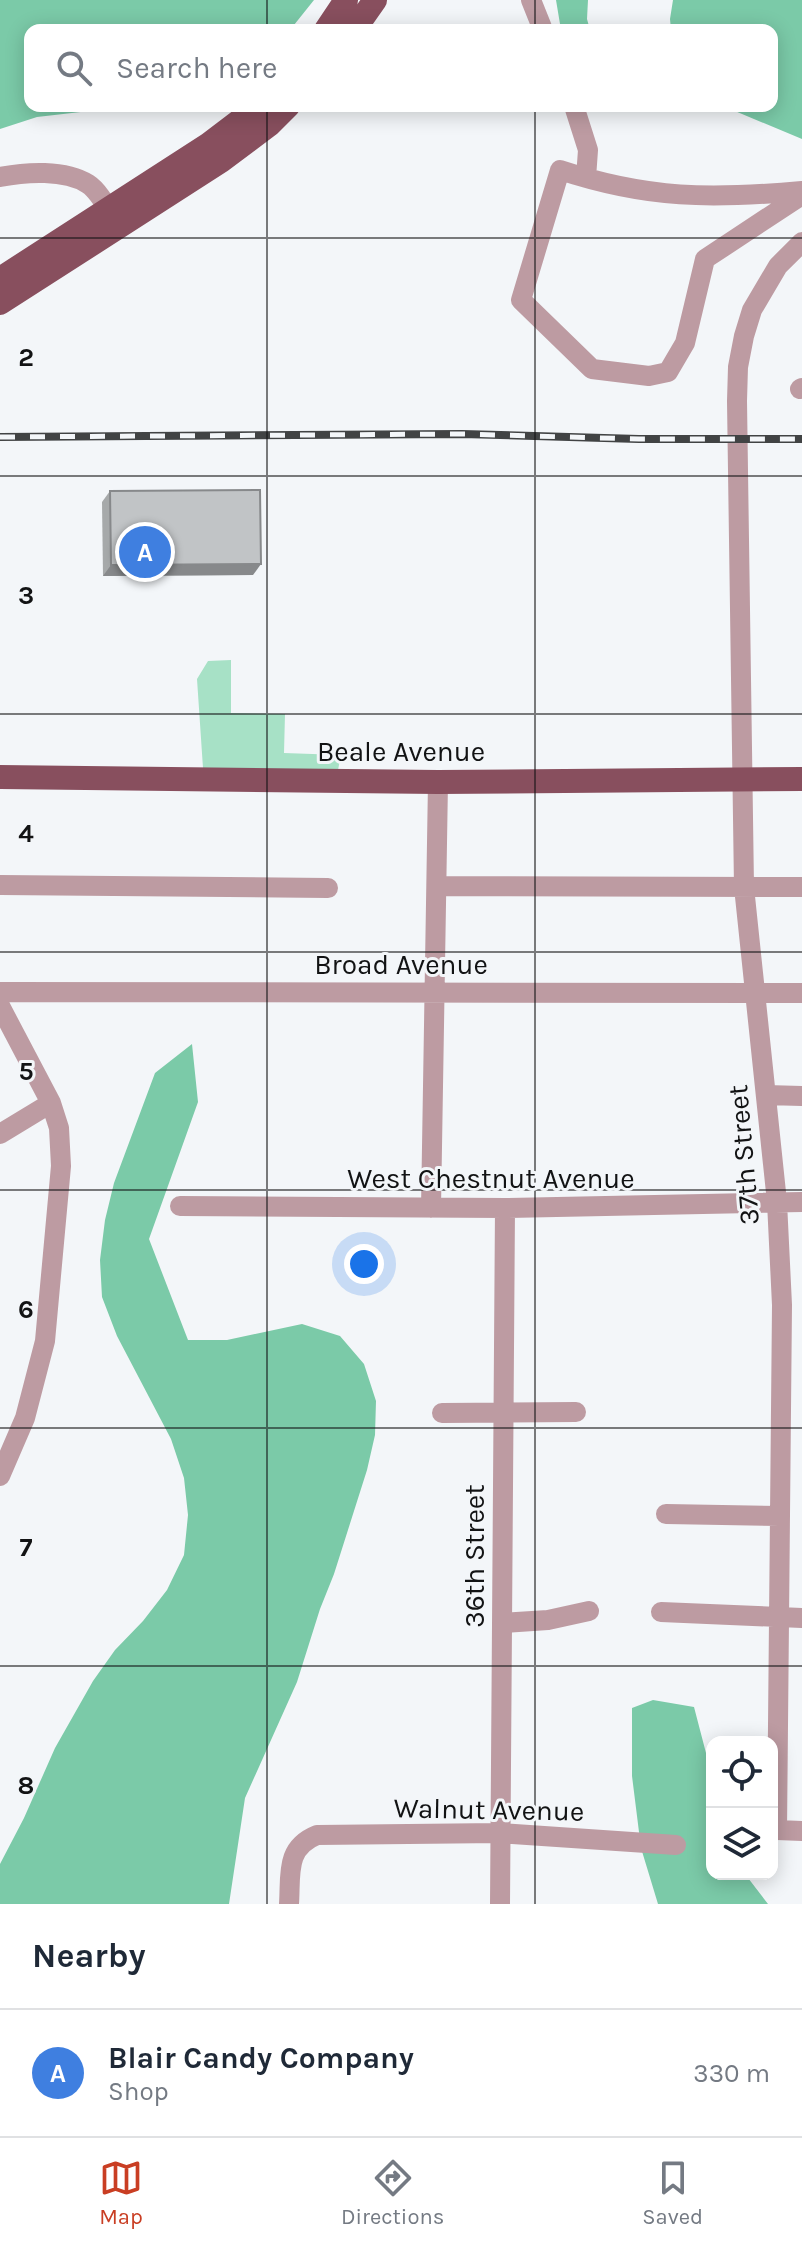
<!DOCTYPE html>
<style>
body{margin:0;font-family:Karla,sans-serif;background:#f2f2f3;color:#1f2937}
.controls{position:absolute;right:24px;bottom:24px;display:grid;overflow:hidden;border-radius:16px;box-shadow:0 4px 20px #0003}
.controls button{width:72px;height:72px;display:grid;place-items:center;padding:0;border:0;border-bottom:2px solid #e0e1e3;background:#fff;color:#1f2937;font:40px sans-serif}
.you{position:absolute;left:364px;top:1264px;width:28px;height:28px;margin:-20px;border:6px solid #fff;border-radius:50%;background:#1a73e8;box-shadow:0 0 0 12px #1a73e833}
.badge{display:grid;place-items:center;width:52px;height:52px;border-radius:50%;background:#c93e23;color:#fff;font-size:26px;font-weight:700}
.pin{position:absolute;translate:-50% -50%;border:4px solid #fff;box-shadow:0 2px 8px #0006}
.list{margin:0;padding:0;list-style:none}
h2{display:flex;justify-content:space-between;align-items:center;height:104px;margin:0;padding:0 32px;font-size:34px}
h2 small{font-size:26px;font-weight:400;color:#747a83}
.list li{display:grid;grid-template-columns:52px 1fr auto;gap:24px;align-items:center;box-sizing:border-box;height:128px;padding:0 32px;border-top:2px solid #e0e1e3}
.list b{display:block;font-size:30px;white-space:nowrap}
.list p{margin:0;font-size:26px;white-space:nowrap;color:#747a83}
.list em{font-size:26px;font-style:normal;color:#747a83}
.icon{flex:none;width:44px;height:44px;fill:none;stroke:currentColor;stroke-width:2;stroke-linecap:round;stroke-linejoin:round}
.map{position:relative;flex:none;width:802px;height:1904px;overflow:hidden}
.search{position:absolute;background:#fff;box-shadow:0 4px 20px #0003;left:24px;right:24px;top:24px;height:88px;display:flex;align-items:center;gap:20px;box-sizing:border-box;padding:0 28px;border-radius:16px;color:#747a83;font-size:30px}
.sheet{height:232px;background:#fff}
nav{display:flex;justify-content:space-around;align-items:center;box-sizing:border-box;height:112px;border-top:2px solid #e0e1e3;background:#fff;font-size:22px;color:#747a83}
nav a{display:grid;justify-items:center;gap:4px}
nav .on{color:#c93e23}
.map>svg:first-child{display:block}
.green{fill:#a7e1c6}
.forest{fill:#7bcaa8}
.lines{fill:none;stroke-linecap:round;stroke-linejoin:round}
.minor{stroke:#bd9ba2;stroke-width:20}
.major{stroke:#884f5e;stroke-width:24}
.rail-casing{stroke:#414344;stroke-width:8}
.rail{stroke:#f3f6f9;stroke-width:5;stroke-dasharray:15;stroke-linecap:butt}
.wall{fill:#a6a9aa}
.shaded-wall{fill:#87898b}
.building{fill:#c1c4c6;stroke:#87898b;stroke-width:2}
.grid{fill:none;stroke:#121314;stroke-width:2;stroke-opacity:0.55}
.labels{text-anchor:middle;stroke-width:6;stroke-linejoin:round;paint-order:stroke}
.street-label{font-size:28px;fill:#121314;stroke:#f3f6f9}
.grid-label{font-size:26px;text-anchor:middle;font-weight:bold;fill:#121314;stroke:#f3f6f9;stroke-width:6;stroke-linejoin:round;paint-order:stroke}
</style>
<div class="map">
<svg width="802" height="1904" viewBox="0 0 802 1904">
<rect width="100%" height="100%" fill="#f3f6f9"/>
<path class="green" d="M231 660V713L285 714 284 753 341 755 338 770 203 768 197 679 208 661Z"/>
<path class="forest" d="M0 0H314L290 30H30V106H133L37 117 0 129Z
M556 0H588L587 19 590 30H561Z
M673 0H802V139L723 106H772V30H671L670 19Z
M192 1044 198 1102 149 1239 188 1340H227L302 1324 340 1336 364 1364 376 1401 375 1435 367 1470 334 1574 320 1609 297 1682 245 1798 229 1904H0V1864L24 1818 55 1748 93 1681 115 1650 143 1621 167 1590 184 1555 188 1515 184 1478 171 1439 117 1336 102 1297 100 1260 105 1220 114 1183 155 1073Z
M653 1700 694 1707 712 1776V1874H745L768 1904H658L641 1848 632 1776V1708Z"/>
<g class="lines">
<path class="minor" d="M531 0 543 30
M574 106 588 150 586 178
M0 177C25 172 65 169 88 184 99 191 108 209 115 220
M802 191C711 199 648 199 560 170L521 300 592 369 649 376 668 372 685 343 705 259 802 195
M802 242 778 266 752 310 744 336 738 367 737 401 744 887 777 1202 782 1305 777 1830 802 1831
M800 389 802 388
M0 885 328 888
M437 886 802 887
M0 992 802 993
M0 1006 51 1103 59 1128 61 1166 45 1341 25 1418 0 1476
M766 1095 802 1096
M0 1134 51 1103
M180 1206 505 1208 802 1202
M431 1208 438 782
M442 1413 576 1412
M666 1514 780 1516
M661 1612 802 1618
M502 1623 548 1620 589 1611
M289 1904C291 1874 285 1848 317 1835L499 1833 676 1845
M500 1904 505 1208"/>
<path class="major" d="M326 30 346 0
M354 30 375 0
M0 279 209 144 259 106
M0 303 221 161 269 125 288 106
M0 777 438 782 802 779"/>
<g class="rail-casing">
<path id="rail" d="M0 437 462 434 639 439H802"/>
</g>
<use href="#rail" class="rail"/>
</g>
<path class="wall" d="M110 491 253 575 103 576 102 502Z"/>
<path class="shaded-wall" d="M261 564 253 575 103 576 111 565Z"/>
<path class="building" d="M260 490 261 564 111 565 110 491Z"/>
<path class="grid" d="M267 0V30M535 0V30M267 106V1904M535 106V1904M0 238H802M0 476H802M0 714H802M0 952H802M0 1190H802M0 1428H802M0 1666H802"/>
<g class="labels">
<g class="street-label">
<text x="401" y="761">Beale Avenue</text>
<text x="401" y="974">Broad Avenue</text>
<text transform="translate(743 1155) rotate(-95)" y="10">37th Street</text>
<text x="491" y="1188">West Chestnut Avenue</text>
<text transform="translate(474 1556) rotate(-90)" y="10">36th Street</text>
<text transform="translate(489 1809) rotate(1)" y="10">Walnut Avenue</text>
</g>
</g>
<g class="grid-label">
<text x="26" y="366">2</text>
<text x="26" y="604">3</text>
<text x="26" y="842">4</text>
<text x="26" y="1080">5</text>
<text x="26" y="1318">6</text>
<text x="26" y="1556">7</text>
<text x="26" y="1794">8</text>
</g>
</svg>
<div class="controls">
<button><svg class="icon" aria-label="locate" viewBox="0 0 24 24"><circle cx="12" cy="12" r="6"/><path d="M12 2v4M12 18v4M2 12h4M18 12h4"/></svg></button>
<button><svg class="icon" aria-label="layers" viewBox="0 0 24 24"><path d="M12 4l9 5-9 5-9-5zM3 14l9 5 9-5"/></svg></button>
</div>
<div class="you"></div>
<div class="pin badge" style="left:145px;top:552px;background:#3f7fe0">A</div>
<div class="search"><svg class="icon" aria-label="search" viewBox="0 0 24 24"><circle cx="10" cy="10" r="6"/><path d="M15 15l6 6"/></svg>Search here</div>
</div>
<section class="sheet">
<h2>Nearby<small></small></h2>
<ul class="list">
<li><span class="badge" style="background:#3f7fe0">A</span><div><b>Blair Candy Company</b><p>Shop</p></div><em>330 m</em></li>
</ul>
</section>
<nav>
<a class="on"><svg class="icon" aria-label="map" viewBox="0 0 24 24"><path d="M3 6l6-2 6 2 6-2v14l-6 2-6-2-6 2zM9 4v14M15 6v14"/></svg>Map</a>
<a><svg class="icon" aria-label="directions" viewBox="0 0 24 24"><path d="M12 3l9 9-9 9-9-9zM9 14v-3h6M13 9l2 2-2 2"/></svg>Directions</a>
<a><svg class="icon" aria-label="saved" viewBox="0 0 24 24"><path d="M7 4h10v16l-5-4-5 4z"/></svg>Saved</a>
</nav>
